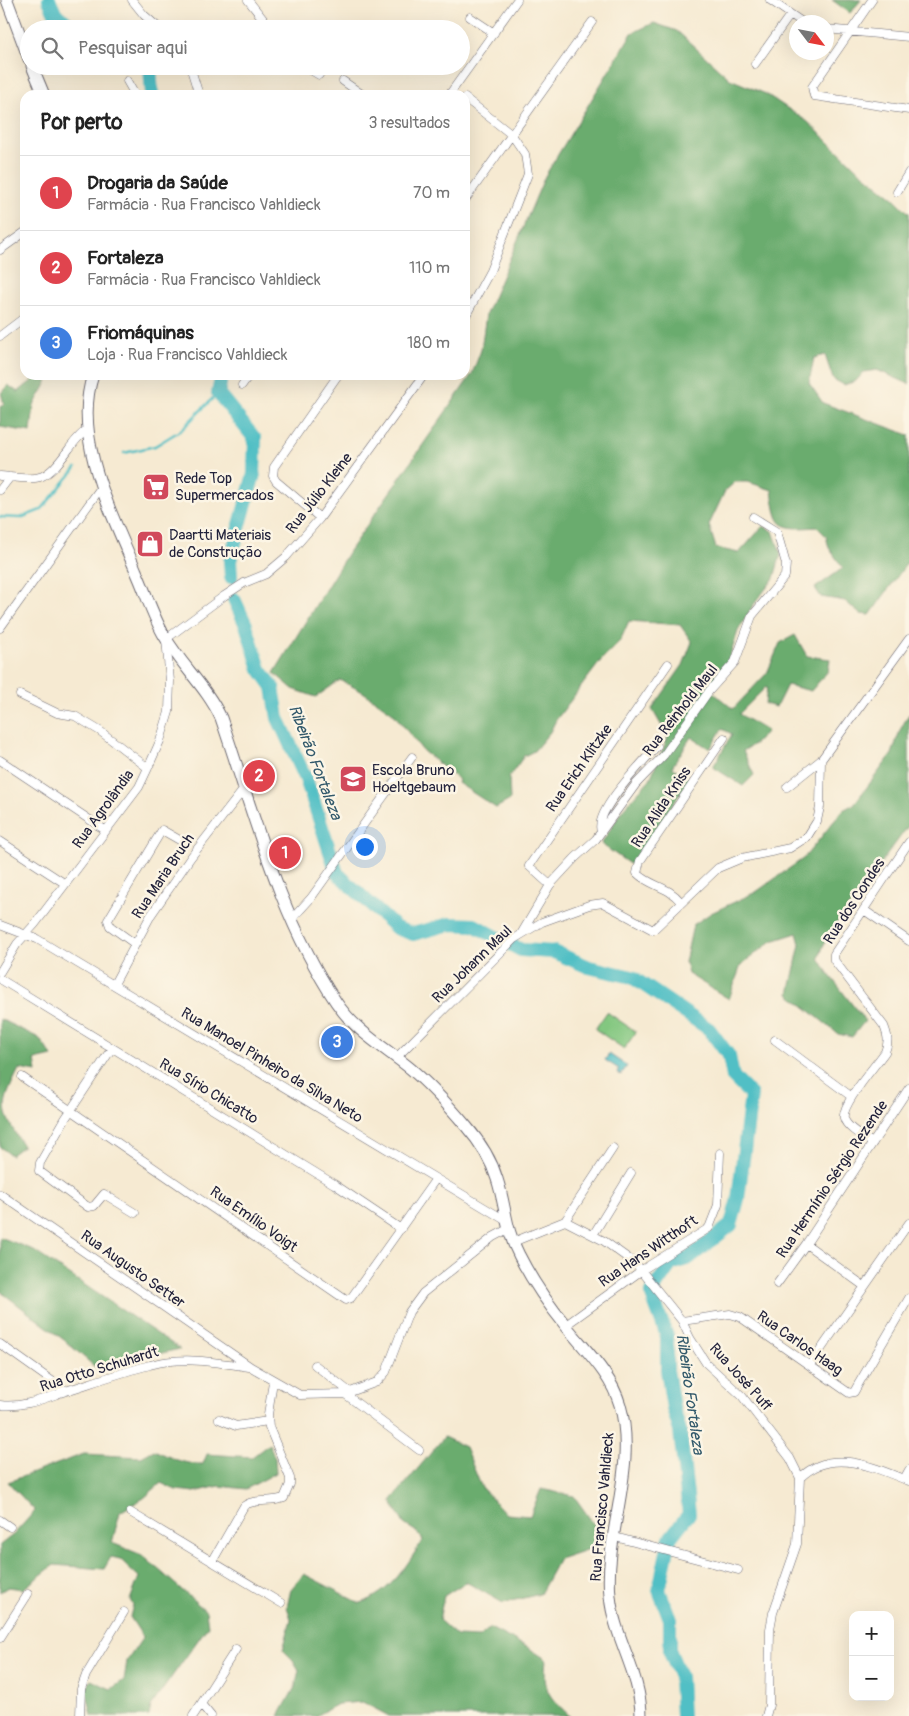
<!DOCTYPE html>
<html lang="pt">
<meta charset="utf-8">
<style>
body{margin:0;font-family:Pangolin,sans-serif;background:#f2f2f2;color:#222}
.controls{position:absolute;right:15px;bottom:15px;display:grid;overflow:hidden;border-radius:10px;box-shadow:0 5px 20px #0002}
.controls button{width:45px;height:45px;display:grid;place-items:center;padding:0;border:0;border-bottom:1px solid #e0e0e0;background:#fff;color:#222;font:25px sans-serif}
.compass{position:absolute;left:789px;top:15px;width:45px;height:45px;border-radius:50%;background:#fff;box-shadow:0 5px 20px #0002;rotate:122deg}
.you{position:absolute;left:364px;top:846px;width:18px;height:18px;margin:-12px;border:4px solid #fff;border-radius:50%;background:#1a73e8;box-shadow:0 0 0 8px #1a73e833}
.badge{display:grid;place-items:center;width:32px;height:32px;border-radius:50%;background:#d1495b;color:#fff;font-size:16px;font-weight:700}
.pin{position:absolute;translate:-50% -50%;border:2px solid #fff;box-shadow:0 1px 5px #0006}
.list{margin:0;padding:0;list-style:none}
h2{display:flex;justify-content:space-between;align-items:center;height:65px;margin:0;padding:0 20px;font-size:21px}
h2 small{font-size:16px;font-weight:400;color:#767676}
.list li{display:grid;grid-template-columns:32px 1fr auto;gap:15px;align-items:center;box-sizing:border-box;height:75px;padding:0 20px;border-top:1px solid #e0e0e0}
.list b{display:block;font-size:19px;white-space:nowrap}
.list p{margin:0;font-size:16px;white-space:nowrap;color:#767676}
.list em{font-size:16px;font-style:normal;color:#767676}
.icon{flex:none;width:28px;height:28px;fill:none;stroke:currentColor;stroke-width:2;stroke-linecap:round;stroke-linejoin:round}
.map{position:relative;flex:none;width:909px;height:1716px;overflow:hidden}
.search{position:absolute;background:#fff;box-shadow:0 5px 20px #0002;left:20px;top:20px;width:450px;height:55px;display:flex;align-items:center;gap:12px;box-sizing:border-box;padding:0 18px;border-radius:28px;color:#767676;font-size:19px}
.panel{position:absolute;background:#fff;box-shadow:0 5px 20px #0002;left:20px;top:90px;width:450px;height:290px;border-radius:15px}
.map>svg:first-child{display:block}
.green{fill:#83c780;stroke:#52745e}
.forest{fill:#6aac6e;stroke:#466754}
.water{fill:#51bfc5;stroke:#3a7080}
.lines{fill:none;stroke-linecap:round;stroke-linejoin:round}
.stream{stroke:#51bfc5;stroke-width:2.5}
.river{stroke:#51bfc5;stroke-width:14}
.minor-casing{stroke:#6c6870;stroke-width:9}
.secondary-casing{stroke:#6c6870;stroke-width:13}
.minor{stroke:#fff;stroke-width:8}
.secondary{stroke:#fff;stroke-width:11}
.labels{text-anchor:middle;stroke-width:5;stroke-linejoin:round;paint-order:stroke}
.poi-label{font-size:15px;fill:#22223b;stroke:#fcf5e5;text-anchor:start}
.street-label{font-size:15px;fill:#22223b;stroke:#fcf5e5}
.water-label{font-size:16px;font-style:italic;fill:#32596b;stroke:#fcf5e5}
</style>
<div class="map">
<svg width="909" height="1716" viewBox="0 0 909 1716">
<rect width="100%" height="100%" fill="#fcf5e5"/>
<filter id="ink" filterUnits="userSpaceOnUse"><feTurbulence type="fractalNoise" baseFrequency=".02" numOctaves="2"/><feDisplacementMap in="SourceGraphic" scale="10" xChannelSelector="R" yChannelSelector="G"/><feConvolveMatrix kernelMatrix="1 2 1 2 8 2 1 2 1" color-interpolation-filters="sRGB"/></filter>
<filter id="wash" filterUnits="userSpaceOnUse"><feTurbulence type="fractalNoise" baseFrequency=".0096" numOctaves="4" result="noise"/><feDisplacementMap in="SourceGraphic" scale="20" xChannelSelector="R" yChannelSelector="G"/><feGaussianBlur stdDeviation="1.12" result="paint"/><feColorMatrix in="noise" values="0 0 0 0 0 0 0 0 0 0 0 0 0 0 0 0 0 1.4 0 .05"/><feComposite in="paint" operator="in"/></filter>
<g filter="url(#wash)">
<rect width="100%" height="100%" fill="#f6ead2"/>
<path class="green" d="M607 1012 636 1032 624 1049 595 1029Z"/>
<path class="forest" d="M832 0H861L850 13Z
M654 23 677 31 730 79 766 94 808 122 856 168 894 198 909 213V384L877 370 864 372 856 381 844 385 833 379 825 355 814 358 809 383 823 403 909 435V560L870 615 860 614 845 601 821 597 815 588 843 568 829 548 826 536 817 527C779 530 777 528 772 490L748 482H735L725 491 709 525 716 548 739 553 763 526 773 531 781 554 774 578 752 607 738 631 729 659 708 688 733 709 767 673 780 643 795 635 807 656 830 659 828 671 811 691 787 685 776 707 765 704 767 686 739 714 767 731 756 743 743 751 754 775 743 786 713 767 732 734 722 729 710 749 691 737 672 767 690 779 631 865 601 844 623 809 650 779 668 737 652 709 683 665 692 642 680 625 629 621 620 641 602 659 556 720 550 732 534 751 524 756 509 777 510 800 496 808 458 783 459 780 423 751 393 713 363 692 340 680 316 697 293 689 274 673 349 551 472 374 481 350 486 314 545 176 632 33Z
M39 375H48L47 383 34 405 31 432 0 427V407L4 404 1 393 8 385 18 392Z
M909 714V825L827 936 819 958 828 973 865 1021 852 1037 838 1034 789 994 800 944 797 933 772 941 741 965 729 999 688 974 685 962 693 925 711 913 756 892 804 858 843 810 854 804 892 754 900 730Z
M0 1019 39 1038 52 1056 35 1060 37 1072 19 1069C0 1108 0 1108 23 1146L11 1155 0 1147Z
M0 1237 31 1249 180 1349 127 1361 101 1372 64 1340 0 1291Z
M444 1437 465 1447 482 1488 506 1514 530 1516 541 1489 574 1496 598 1530 592 1548 559 1559 540 1594 503 1603 466 1582 444 1596 439 1620 457 1636 479 1637 490 1628 527 1647 546 1659C543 1691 547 1695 570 1716H389L362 1702 338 1704 316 1716H279L295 1687 299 1670 293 1660 283 1650 291 1619 287 1607 291 1589 304 1574 360 1603C391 1593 406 1566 423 1540L417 1532 404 1524 391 1501Z
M269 1444 275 1458 276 1473 246 1489 219 1486 195 1492 176 1490 161 1483 144 1498 120 1512 112 1543 142 1555 206 1611 208 1626 151 1706 149 1716H92L86 1689 91 1680 111 1689 124 1680 127 1661 143 1637 130 1617 133 1605 130 1600 139 1577 120 1559 111 1557 104 1569 54 1565 23 1589 8 1587 0 1592V1545L14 1534 35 1511 8 1482 84 1454 141 1457 154 1450C170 1457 184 1465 203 1464L207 1454 252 1457Z"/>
<path class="water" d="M609 1054 627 1066 621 1075 617 1073 619 1069 605 1060Z"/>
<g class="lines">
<path class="stream" d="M124 453 155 446 181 430 218 393
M0 517 20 518 41 510 76 468"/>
<path class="river" d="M49 0 55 13 75 29
M150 66 152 95
M222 375 218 393 255 439 254 474 230 561 231 577
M234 599 246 625 260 669 273 687 278 718 306 779 337 873 396 928 413 934 450 924 474 925 521 950 554 952 589 967 632 977 709 1029 729 1056 733 1077 751 1095 738 1199 731 1225 689 1258 671 1264 651 1293 667 1336V1370L673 1408 680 1431 689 1514 670 1538 659 1590 670 1619V1652L680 1676 682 1716"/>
</g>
</g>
<g filter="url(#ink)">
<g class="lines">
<g class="minor-casing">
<path id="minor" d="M132 0 144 15 160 29
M248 0 271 29
M770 0 802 22
M872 0 812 87 814 96 909 110
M470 17 494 33
M826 29 909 37
M755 64 790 15
M190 66 199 95
M304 66 319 75
M127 81 135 95
M343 81 363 95
M449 95 517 0
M465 98 512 135 525 154 528 174 490 271 465 317
M897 192 909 172
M465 200 592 22
M0 250 25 232
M0 336 25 317
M242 385 249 375
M0 476C41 480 44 483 69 449 75 441 80 434 88 429
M0 490 10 477
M320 518 276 481 273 476 274 467 338 375
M0 628 102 486
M20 695 57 713 75 716 100 731 148 768
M0 760 105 830
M787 787 821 760
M601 831C593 812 644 761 657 746
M0 841 64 883
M550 885 529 866 668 664
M681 902C667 885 651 887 637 873L640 861 724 738
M864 910 909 941
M291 920 311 898 412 757
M0 925 37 939 505 1220
M521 934 550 885 575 858 596 839 636 784 664 755 709 691 735 662 752 616 785 576 786 564 777 532 753 517
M135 944 110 926 108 920 162 830 183 842
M0 972 17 944 35 924 139 787 148 768 160 741 169 712 170 681 166 639 224 596 244 583 266 574 286 557 320 518 424 375
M0 979 334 1184 401 1229
M114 984 151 915 191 857 244 789
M775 1040 852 1097
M112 1048 65 1119 40 1163 39 1171 88 1207 94 1206 104 1194 135 1213
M396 1058 514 939 542 922 589 905 603 903 653 930 718 868 742 858 790 848 807 837 817 821 820 807 821 760 909 639
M22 1077 346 1300 351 1298 435 1180
M873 1143C865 1138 846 1128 844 1118 841 1104 876 1065 885 1052 889 1042 888 1036 884 1026L834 960V954L909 842
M0 1194 251 1367 300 1395 345 1394 377 1382 386 1372 409 1312 423 1293 493 1237 508 1229
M565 1221 613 1148
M593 1235 631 1173
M513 1242 565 1221 604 1241 636 1264 682 1321 690 1338 706 1363 742 1396 790 1458 800 1478
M806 1244 864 1286
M777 1284 806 1244 909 1088
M682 1321 730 1314 740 1317 849 1393 854 1392 859 1383 909 1298
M566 1325 642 1270 709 1228 718 1205 720 1153
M0 1344 66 1391
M315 1365 351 1393
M810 1365 909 1223
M345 1394 419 1450
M0 1405C24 1408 45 1398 66 1391 94 1382 122 1372 150 1365 182 1356 217 1362 249 1367
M219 1419 236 1426 268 1421
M904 1479 909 1470
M130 1512 281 1603
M0 1520 10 1527
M615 1537 738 1570
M212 1562 244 1506C253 1498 272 1503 284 1498L290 1484V1478L269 1427 268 1415 273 1381
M0 1638 28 1594
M201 1704 236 1649
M80 1716 81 1689 86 1675 124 1612
M193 1716 201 1704 211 1716
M766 1716 769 1705 770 1629 773 1613 797 1544 800 1478C832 1446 874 1468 909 1481"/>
</g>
<g class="secondary-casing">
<path id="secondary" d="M7 0 29 59
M32 66 44 95
M93 375C72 437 112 514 136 571 146 593 153 617 165 637 182 666 207 688 221 718 254 814 279 916 336 1002 356 1032 384 1047 411 1069 431 1086 449 1106 466 1126 480 1142 491 1159 497 1179 506 1206 505 1229 519 1255 532 1281 548 1304 566 1326 586 1351 611 1374 620 1405 638 1467 604 1534 610 1596 614 1638 641 1674 641 1716"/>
</g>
<use href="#minor" class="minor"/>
<use href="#secondary" class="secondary"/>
</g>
</g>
<defs>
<g id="supermarket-square" transform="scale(1.4375)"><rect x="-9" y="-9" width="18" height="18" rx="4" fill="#d1495b" stroke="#fcf5e5"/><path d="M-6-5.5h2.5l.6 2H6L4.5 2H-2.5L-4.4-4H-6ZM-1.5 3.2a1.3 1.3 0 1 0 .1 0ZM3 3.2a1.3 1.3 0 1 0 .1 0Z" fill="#fff"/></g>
<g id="shop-square" transform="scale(1.4375)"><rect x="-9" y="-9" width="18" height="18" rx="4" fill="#d1495b" stroke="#fcf5e5"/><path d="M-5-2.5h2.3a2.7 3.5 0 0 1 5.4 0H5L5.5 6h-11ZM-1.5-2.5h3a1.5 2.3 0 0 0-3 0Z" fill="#fff"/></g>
<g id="school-square" transform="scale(1.4375)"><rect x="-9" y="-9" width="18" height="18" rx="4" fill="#d1495b" stroke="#fcf5e5"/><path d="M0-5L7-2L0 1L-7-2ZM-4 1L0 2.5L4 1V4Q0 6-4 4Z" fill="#fff"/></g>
</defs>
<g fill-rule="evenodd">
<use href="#supermarket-square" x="156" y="487"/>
<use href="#shop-square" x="150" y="544"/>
<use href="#school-square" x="353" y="779"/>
</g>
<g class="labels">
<g class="poi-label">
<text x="175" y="483">Rede Top<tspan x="175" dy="17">Supermercados</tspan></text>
<text x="169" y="540">Daartti Materiais<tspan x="169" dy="17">de Construção</tspan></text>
<text x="372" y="775">Escola Bruno<tspan x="372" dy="17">Hoeltgebaum</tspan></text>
</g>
<g class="street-label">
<text transform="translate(319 493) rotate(-52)" y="5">Rua Júlio Kleine</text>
<text transform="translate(680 710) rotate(-52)" y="5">Rua Reinhold Maul</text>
<text transform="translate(579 768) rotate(-55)" y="5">Rua Erich Klitzke</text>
<text transform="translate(661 807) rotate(-56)" y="5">Rua Alida Kniss</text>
<text transform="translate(103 809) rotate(-54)" y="5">Rua Agrolândia</text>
<text transform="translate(163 876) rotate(-56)" y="5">Rua Maria Bruch</text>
<text transform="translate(854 901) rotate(-57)" y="5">Rua dos Condes</text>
<text transform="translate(472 964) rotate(-44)" y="5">Rua Johann Maul</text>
<text transform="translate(272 1065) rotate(31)" y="5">Rua Manoel Pinheiro da Silva Neto</text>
<text transform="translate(209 1091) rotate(31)" y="5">Rua Sírio Chicatto</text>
<text transform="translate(832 1179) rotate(-56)" y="5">Rua Hermínio Sérgio Rezende</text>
<text transform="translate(254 1219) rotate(35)" y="5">Rua Emílio Voigt</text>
<text transform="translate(648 1251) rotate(-34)" y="5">Rua Hans Witthoft</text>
<text transform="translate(133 1269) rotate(35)" y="5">Rua Augusto Setter</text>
<text transform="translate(800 1343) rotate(35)" y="5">Rua Carlos Haag</text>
<text transform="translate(99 1369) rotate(-17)" y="5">Rua Otto Schuhardt</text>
<text transform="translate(741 1377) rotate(48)" y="5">Rua José Puff</text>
<text transform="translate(602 1507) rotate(-85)" y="5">Rua Francisco Vahldieck</text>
</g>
<g class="water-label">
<text transform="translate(316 762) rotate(69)" y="6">Ribeirão Fortaleza</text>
<text transform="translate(691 1394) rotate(82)" y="6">Ribeirão Fortaleza</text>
</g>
</g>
</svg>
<div class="controls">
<button>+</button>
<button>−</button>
</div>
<svg class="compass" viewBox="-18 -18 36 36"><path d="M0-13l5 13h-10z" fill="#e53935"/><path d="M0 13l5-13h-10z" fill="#767676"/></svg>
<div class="you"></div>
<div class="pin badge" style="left:285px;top:853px;background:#e0444e">1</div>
<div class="pin badge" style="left:259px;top:776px;background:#e0444e">2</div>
<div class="pin badge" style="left:337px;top:1042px;background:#3f7fe0">3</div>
<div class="search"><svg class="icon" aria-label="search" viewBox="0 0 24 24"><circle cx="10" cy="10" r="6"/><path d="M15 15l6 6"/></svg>Pesquisar aqui</div>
<section class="panel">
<h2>Por perto<small>3 resultados</small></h2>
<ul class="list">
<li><span class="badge" style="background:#e0444e">1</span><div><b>Drogaria da Saúde</b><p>Farmácia · Rua Francisco Vahldieck</p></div><em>70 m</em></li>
<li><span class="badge" style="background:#e0444e">2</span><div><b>Fortaleza</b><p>Farmácia · Rua Francisco Vahldieck</p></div><em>110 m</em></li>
<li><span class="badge" style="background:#3f7fe0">3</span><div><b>Friomáquinas</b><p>Loja · Rua Francisco Vahldieck</p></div><em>180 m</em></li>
</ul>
</section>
</div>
